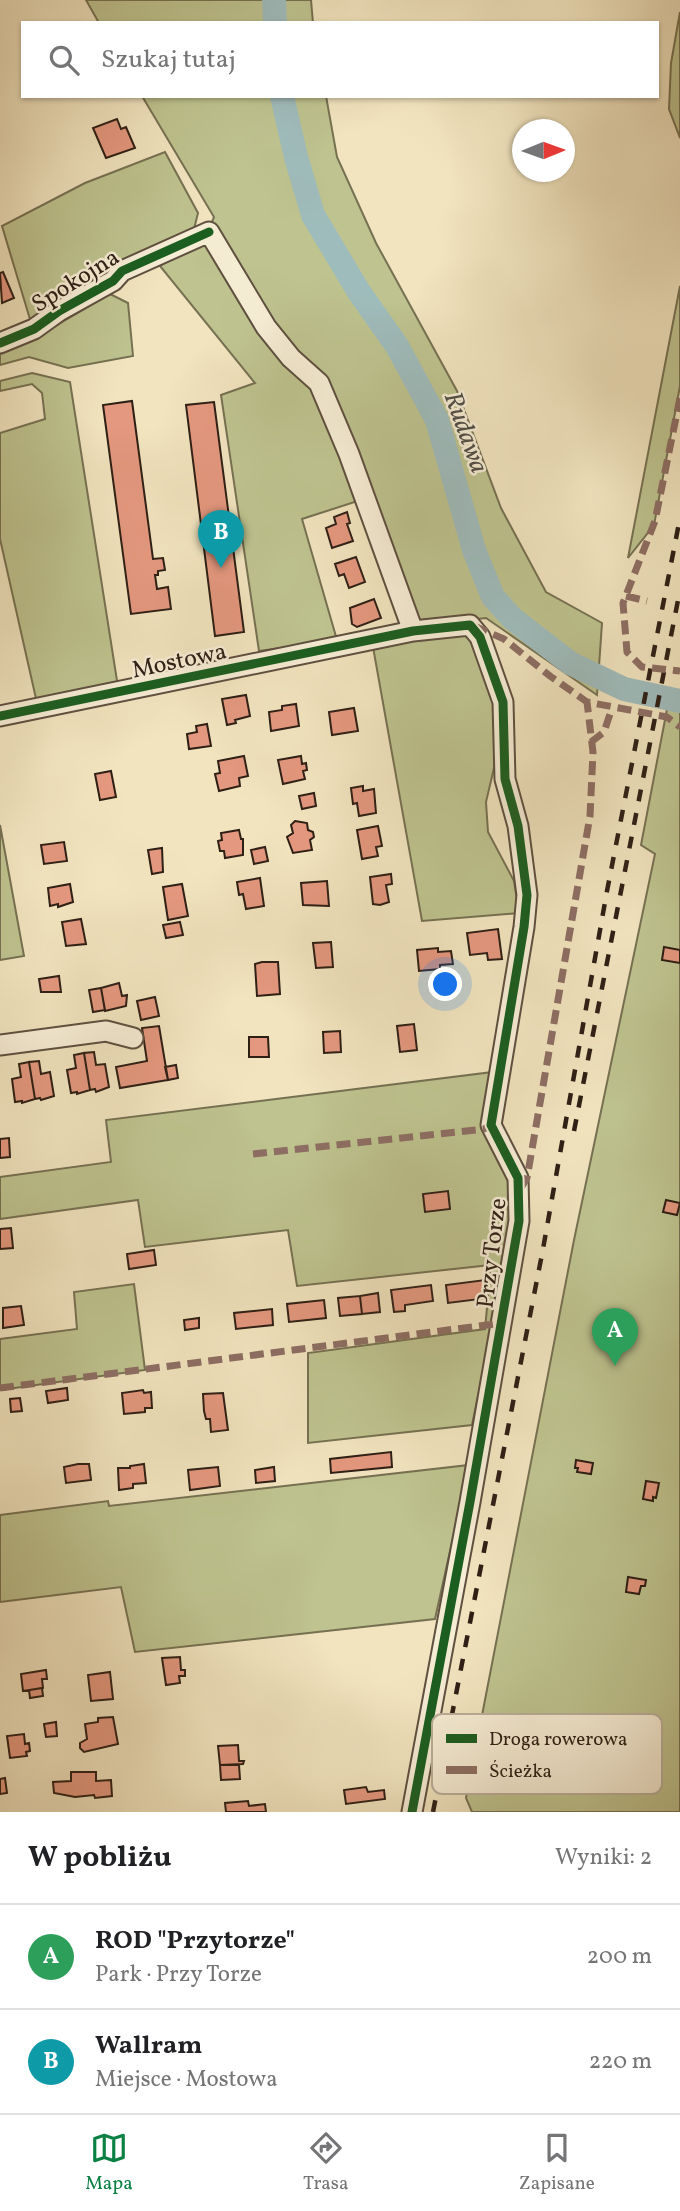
<!DOCTYPE html>
<html lang="pl">
<meta charset="utf-8">
<style>
body{margin:0;font-family:Vollkorn,serif;background:#f2f2f2;color:#202124}
.compass{position:absolute;left:512px;top:119px;width:63px;height:63px;border-radius:50%;background:#fff;box-shadow:0 2px 5px #0004;rotate:89deg}
.you{position:absolute;left:446px;top:985px;width:24px;height:24px;margin:-18px;border:5px solid #fff;border-radius:50%;background:#1a73e8;box-shadow:0 0 0 10px #1a73e833}
.badge{display:grid;place-items:center;width:46px;height:46px;border-radius:50%;background:#0b8043;color:#fff;font-size:23px;font-weight:700}
.pin{position:absolute;translate:-50% -58px;filter:drop-shadow(0 2px 4px #0008)}
.pin::after{content:'';position:absolute;top:37px;width:24px;height:21px;background:inherit;clip-path:polygon(0 0,100% 0,50% 100%)}
.list{margin:0;padding:0;list-style:none}
h2{display:flex;justify-content:space-between;align-items:center;height:91px;margin:0;padding:0 28px;font-size:30px}
h2 small{font-size:23px;font-weight:400;color:#757577}
.list li{display:grid;grid-template-columns:46px 1fr auto;gap:21px;align-items:center;box-sizing:border-box;height:105px;padding:0 28px;border-top:2px solid #e0e0e0}
.list b{display:block;font-size:26px;white-space:nowrap}
.list p{margin:0;font-size:23px;white-space:nowrap;color:#757577}
.list em{font-size:23px;font-style:normal;color:#757577}
.icon{flex:none;width:38px;height:38px;fill:none;stroke:currentColor;stroke-width:2;stroke-linecap:round;stroke-linejoin:round}
.map{position:relative;flex:none;width:680px;height:1812px;overflow:hidden}
.search{position:absolute;background:#fff;box-shadow:0 2px 5px #0004;left:21px;right:21px;top:21px;height:77px;display:flex;align-items:center;gap:18px;box-sizing:border-box;padding:0 24px;border-radius:0px;color:#757577;font-size:26px}
.sheet{height:301px;background:#fff}
nav{display:flex;justify-content:space-around;align-items:center;box-sizing:border-box;height:98px;border-top:2px solid #e0e0e0;background:#fff;font-size:19px;color:#757577}
nav a{display:grid;justify-items:center;gap:4px}
nav .on{color:#0b8043}
.map>svg:first-child{display:block}
.green{fill:#bec38f;stroke:#767152;stroke-width:2}
.lines{fill:none;stroke-linecap:round;stroke-linejoin:round}
.river{stroke:#9fbcbc;stroke-width:24}
.building{fill:#e4987f;stroke:#2e1f15;stroke-width:2}
.minor-casing{stroke:#5f5040;stroke-width:23}
.minor{stroke:#f6edd5;stroke-width:19}
.rail{stroke:#2e1f15;stroke-width:4.5;stroke-dasharray:12 12;stroke-linecap:butt}
.quiet{stroke:#8d6e63;stroke-width:7;stroke-dasharray:14 7;stroke-linecap:butt}
.cycleway-casing{stroke:#f6edd5;stroke-width:13}
.cycleway{stroke:#1b5e20;stroke-width:9}
.labels{text-anchor:middle;stroke-width:5;stroke-linejoin:round;paint-order:stroke}
.street-label{font-size:24px;fill:#2e1f15;stroke:#f6edd5}
.water-label{font-size:26px;font-style:italic;fill:#504e47;stroke:#f6edd5}
.key{fill:#f6edd5;stroke:#baaf9b;stroke-width:2}
.key-label{font-size:19px;fill:#2e1f15}
</style>
<div class="map">
<svg width="680" height="1812" viewBox="0 0 680 1812">
<rect width="100%" height="100%" fill="#f1e4bf"/>
<filter id="stains"><feTurbulence type="fractalNoise" baseFrequency=".00286" numOctaves="4"/><feColorMatrix values="0 0 0 0 .2 0 0 0 0 .09 0 0 0 0 .02 0 0 0 .5 -.17"/></filter>
<radialGradient id="worn" r=".72"><stop offset=".6" stop-color="#630" stop-opacity="0"/><stop offset="1" stop-color="#630" stop-opacity=".3"/></radialGradient>
<path class="green" d="M86 0H311L313 23H99Z
M680 12V138L669 109 671 63Z
M142 96H326L337 157 376 243 457 391 501 508 546 592 602 623 597 695 486 618 413 626 370 497 302 519 337 640 259 651 221 395 255 383 160 266 205 239 214 217Z
M165 152 198 213 194 229 111 271 32 326 2 226 85 183Z
M680 286V386L654 525 628 558Z
M110 294 128 303 133 356 68 368 29 357 0 365V350L43 333Z
M32 373 70 382 118 687 37 703 0 539V433L45 419 42 393 32 384 0 391V381Z
M470 630 496 673 497 755 486 802 488 832 514 881 519 913 422 921 373 647Z
M668 704 680 707V1812H472L466 1798 574 1240 655 854 641 845Z
M0 825 24 956 0 960Z
M501 1071 497 1127 516 1180 504 1272 472 1425 308 1443V1353L485 1329 491 1265 297 1286 288 1230 145 1247 138 1200 0 1219V1177L111 1162 106 1120Z
M134 1284 145 1370 0 1390V1339L77 1329 74 1292Z
M469 1465 435 1619 135 1652 121 1587 0 1602V1515L108 1501 109 1506Z"/>
<g class="lines">
<path class="river" d="M274 0 275 23
M282 96 296 157 313 215 359 292 397 346 437 420 474 550 493 597 513 619 570 663 624 689 680 701"/>
</g>
<path class="building" d="M117 119 121 129 126 127 135 148 106 158 93 128Z
M3 272 14 298 2 303 0 273Z
M132 401 153 559 163 558 165 570 158 571V575H155L157 589 168 587 171 609 131 614 103 405Z
M214 402 244 632 215 636 186 405Z
M347 512 350 523 347 524 353 541 332 548 326 528 336 524 334 517Z
M356 557 365 582 349 588 344 574 339 576 335 564Z
M374 599 381 618 357 627 352 624 350 608Z
M246 695 250 716 235 720 236 723 227 725 222 699Z
M296 704 299 726 271 731 269 712 282 710V706Z
M354 708 358 731 332 735 329 712Z
M207 724 211 746 189 749 187 734 197 732 196 726Z
M244 756 248 776 239 778 240 786 219 791 215 774 220 773 218 761Z
M301 756 302 764 306 763 307 770 303 771 305 779 283 784 278 760Z
M111 771 116 797 100 800 95 774Z
M363 786V791L374 789 376 813 359 816 357 803 353 804 351 788Z
M314 793 316 806 302 809 299 796Z
M295 821 307 823 308 830 313 832 314 837 310 840 312 850 293 853 287 837 293 833 291 825Z
M378 826 382 846 376 847 378 856 362 859 357 830Z
M239 830 241 839H243V855L225 858 224 851H220L218 841 222 840 221 833Z
M64 842 67 861 44 864 41 845Z
M265 847 268 861 254 864 251 850Z
M162 848 163 872 152 874 148 850Z
M391 874 392 884 386 885 389 902 380 905 373 904 370 877Z
M260 878 264 906 246 909 243 894 239 895 237 882Z
M327 881 329 906 303 905 301 883Z
M70 884 73 902 58 907V904L50 906 48 888Z
M182 884 188 916 168 920 163 887Z
M81 919 86 944 66 946 62 922Z
M180 922 183 935 166 938 163 925Z
M498 929 502 959 488 960 487 953 470 955 467 933Z
M331 942 333 967 316 968 313 943Z
M664 947 680 950V963L662 960Z
M438 948V952L451 951 453 964 440 965V969L419 971 417 950Z
M262 962H278L280 994 257 996 255 964Z
M59 976 61 992H41L39 979Z
M119 983 122 996 127 995 126 1006 105 1011 101 988Z
M101 988 105 1010 93 1012 89 990Z
M155 997 159 1016 141 1020 137 1001Z
M414 1024 417 1050 400 1052 397 1026Z
M159 1026 168 1080 120 1088 116 1067 147 1061 142 1028Z
M340 1031 341 1052 324 1053 323 1032Z
M249 1037H268L269 1057H249Z
M94 1052 96 1065 105 1064 109 1087 96 1092 95 1089 90 1090 84 1053Z
M84 1053 90 1090 77 1094V1092L71 1093 67 1070 76 1068 74 1055Z
M39 1061 41 1074 50 1072 54 1096 41 1100 40 1098 35 1099 29 1062Z
M29 1062 35 1099 22 1103V1101L15 1102 12 1079 21 1077 19 1064Z
M176 1065 178 1078 168 1080 165 1067Z
M9 1138 10 1157 0 1158V1139Z
M448 1191 450 1209 425 1212 423 1194Z
M666 1200 680 1203 677 1215 663 1212Z
M11 1228 13 1248 0 1249V1229Z
M154 1250 156 1265 129 1269 127 1254Z
M485 1280 488 1298 448 1303 446 1285Z
M431 1285 433 1301 405 1305V1311L394 1312 391 1290Z
M378 1293 380 1312 362 1314 360 1296Z
M360 1296 362 1314 340 1316 338 1298Z
M324 1300 326 1318 289 1322 287 1304Z
M21 1306 24 1325 3 1328V1308Z
M272 1309 273 1325 236 1329 234 1313Z
M199 1318V1328L185 1330 184 1320Z
M67 1388 68 1400 48 1403 46 1391Z
M143 1390 144 1393 151 1392 152 1408H145V1412L124 1414 122 1393Z
M223 1393 228 1430 211 1432 210 1419H206L204 1411 203 1394Z
M20 1398 22 1411 11 1412 10 1399Z
M391 1452 392 1467 331 1473 330 1459Z
M576 1460 593 1463 591 1474 577 1472 578 1468H575Z
M78 1464H89L91 1480 66 1483 64 1467Z
M144 1464 146 1483 133 1484V1488L119 1490 118 1468H130V1466Z
M218 1467 220 1486 190 1490 188 1470Z
M274 1467 275 1481 256 1483 255 1470Z
M646 1481 659 1483 656 1498 653 1497V1501L643 1499Z
M628 1577 646 1580 645 1586H641L639 1594 626 1592Z
M180 1657 181 1670H185V1676H179L180 1683 166 1685 162 1658Z
M46 1670 47 1679H42L43 1688 23 1691 21 1674Z
M110 1672 113 1699 91 1701 88 1675Z
M42 1688 43 1696 30 1698 29 1690Z
M113 1717 118 1744 84 1752 80 1748V1743L87 1739 85 1724 98 1722V1718Z
M56 1722 57 1736 46 1737 44 1724Z
M24 1734 25 1744 29 1743 30 1751 26 1752 27 1756 10 1758 7 1736Z
M238 1745 239 1761H244L243 1764 220 1765 218 1746Z
M220 1765H239L240 1779 221 1780Z
M71 1772H96V1781L111 1780 112 1796 95 1798 94 1795 75 1797 54 1793 53 1782 71 1781Z
M5 1778 7 1793 0 1794V1779Z
M366 1787 368 1792 384 1790 385 1799 346 1804 344 1790Z
M248 1801 249 1806 265 1804 266 1812H226L225 1803Z"/>
<g class="lines">
<g class="minor-casing">
<path id="minor" d="M0 343 34 329 59 311 113 281 122 271 209 232 266 327 291 358 319 383 349 454 413 631
M0 716 413 631 470 625 480 637 503 702 505 779 518 826 527 895 524 927 491 1125 518 1178 519 1221 470 1502 412 1812
M0 1045 106 1031 133 1038"/>
</g>
<use href="#minor" class="minor"/>
<path class="rail" d="M574 1131 680 590
M433 1812 543 1249 607 891 680 518"/>
<path class="quiet" d="M680 398 655 521 623 603 627 652 642 667 680 671
M626 596 647 601
M474 626 504 639 550 676 587 702 667 717 680 727
M591 742 604 732 612 708
M253 1154 484 1129 491 1125
M521 1188 527 1178 590 816 593 752 587 702
M0 1388 502 1323"/>
<g class="cycleway-casing">
<path id="cycleway" d="M0 343 34 329 59 311 113 281 122 271 209 232
M0 716 413 631 470 625 480 637 503 702 505 779 518 826 527 895 524 927 491 1125 518 1178 519 1221 470 1502 412 1812"/>
</g>
<use href="#cycleway" class="cycleway"/>
</g>
<g class="labels">
<g class="street-label">
<text transform="translate(75 280) rotate(-32)" y="8">Spokojna</text>
<text transform="translate(179 660) rotate(-12)" y="8">Mostowa</text>
<text transform="translate(491 1253) rotate(-83)" y="8">Przy Torze</text>
</g>
<g class="water-label">
<text transform="translate(467 432) rotate(70)" y="9">Rudawa</text>
</g>
</g>
<rect x="432" y="1714" width="230" height="80" rx="10" class="key"/>
<rect x="446" y="1734" width="31" height="9" fill="#1b5e20"/>
<rect x="446" y="1766" width="31" height="8" fill="#8d6e63"/>
<g class="key-label">
<text x="489" y="1745">Droga rowerowa</text>
<text x="489" y="1777">Ścieżka</text>
</g>
<rect width="100%" height="100%" filter="url(#stains)"/>
<rect width="100%" height="100%" fill="url(#worn)"/>
</svg>
<svg class="compass" viewBox="-18 -18 36 36"><path d="M0-13l5 13h-10z" fill="#e53935"/><path d="M0 13l5-13h-10z" fill="#757577"/></svg>
<div class="you"></div>
<div class="pin badge" style="left:615px;top:1366px;background:#2e9e5b">A</div>
<div class="pin badge" style="left:221px;top:568px;background:#0f9aa8">B</div>
<div class="search"><svg class="icon" aria-label="search" viewBox="0 0 24 24"><circle cx="10" cy="10" r="6"/><path d="M15 15l6 6"/></svg>Szukaj tutaj</div>
</div>
<section class="sheet">
<h2>W pobliżu<small>Wyniki: 2</small></h2>
<ul class="list">
<li><span class="badge" style="background:#2e9e5b">A</span><div><b>ROD &quot;Przytorze&quot;</b><p>Park · Przy Torze</p></div><em>200 m</em></li>
<li><span class="badge" style="background:#0f9aa8">B</span><div><b>Wallram</b><p>Miejsce · Mostowa</p></div><em>220 m</em></li>
</ul>
</section>
<nav>
<a class="on"><svg class="icon" aria-label="map" viewBox="0 0 24 24"><path d="M3 6l6-2 6 2 6-2v14l-6 2-6-2-6 2zM9 4v14M15 6v14"/></svg>Mapa</a>
<a><svg class="icon" aria-label="directions" viewBox="0 0 24 24"><path d="M12 3l9 9-9 9-9-9zM9 14v-3h6M13 9l2 2-2 2"/></svg>Trasa</a>
<a><svg class="icon" aria-label="saved" viewBox="0 0 24 24"><path d="M7 4h10v16l-5-4-5 4z"/></svg>Zapisane</a>
</nav>
